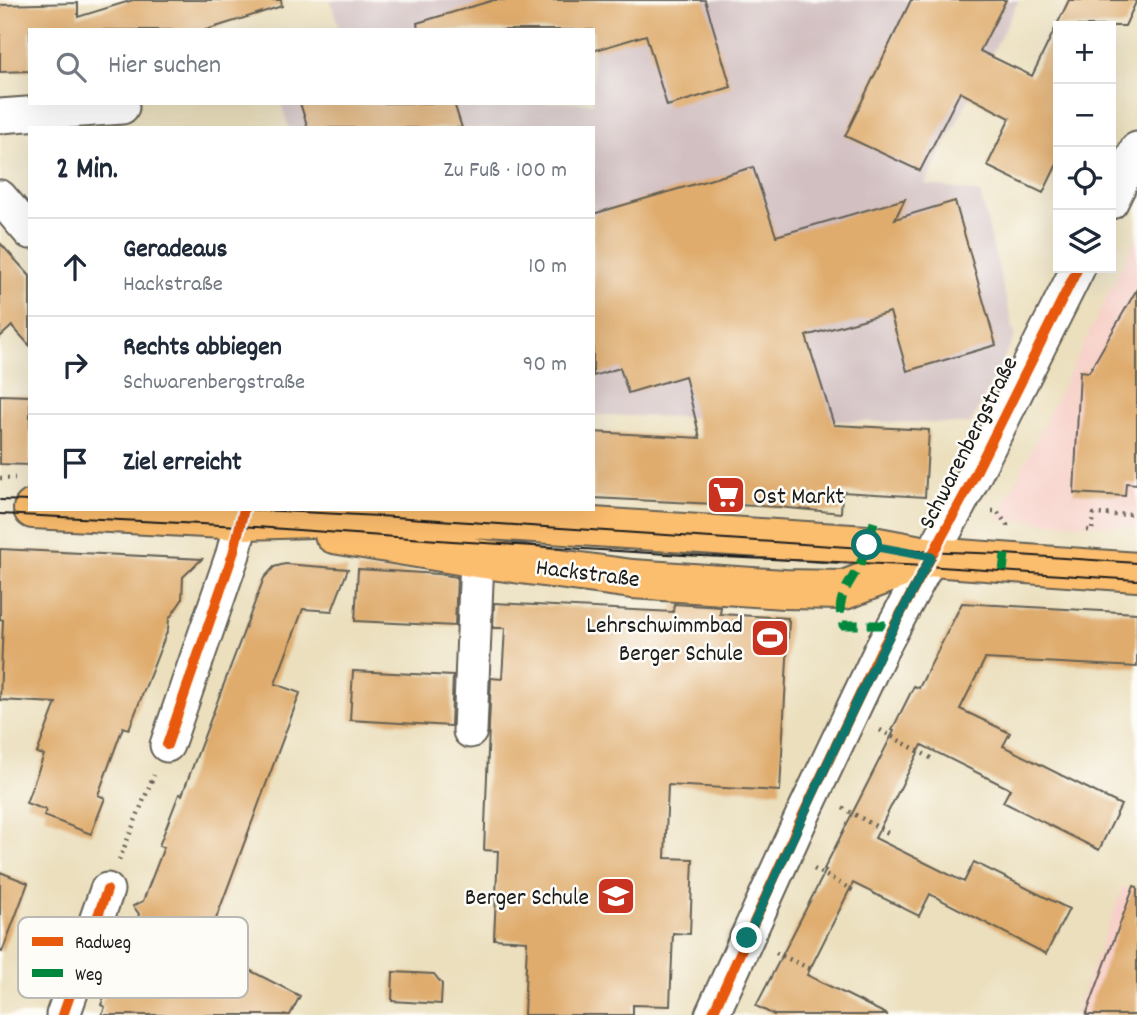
<!DOCTYPE html>
<html lang="de">
<meta charset="utf-8">
<style>
body{margin:0;font-family:Dekko,sans-serif;background:#f6f6f7;color:#1f2937}
.controls{position:absolute;right:21px;top:21px;display:grid;overflow:hidden;border-radius:0px;box-shadow:0 7px 28px #0002}
.controls button{width:63px;height:63px;display:grid;place-items:center;padding:0;border:0;border-bottom:2px solid #e0e1e3;background:#fff;color:#1f2937;font:35px sans-serif}
.stop{position:absolute;width:21px;height:21px;margin:-16px;border:5px solid #0f766e;border-radius:50%;background:#fff}
.stop.end{background:#0f766e;border-color:#fff;box-shadow:0 2px 7px #0008}
.list{margin:0;padding:0;list-style:none}
h2{display:flex;justify-content:space-between;align-items:center;height:91px;margin:0;padding:0 28px;font-size:30px}
h2 small{font-size:23px;font-weight:400;color:#747a83}
.list li{display:grid;grid-template-columns:46px 1fr auto;gap:21px;align-items:center;box-sizing:border-box;height:98px;padding:0 28px;border-top:2px solid #e0e1e3}
.list b{display:block;font-size:26px;white-space:nowrap}
.list p{margin:0;font-size:23px;white-space:nowrap;color:#747a83}
.list em{font-size:23px;font-style:normal;color:#747a83}
.icon{flex:none;width:38px;height:38px;fill:none;stroke:currentColor;stroke-width:2;stroke-linecap:round;stroke-linejoin:round}
.map{position:relative;flex:none;width:1137px;height:1015px;overflow:hidden}
.search{position:absolute;background:#fff;box-shadow:0 7px 28px #0002;left:28px;top:28px;width:567px;height:77px;display:flex;align-items:center;gap:18px;box-sizing:border-box;padding:0 24px;border-radius:0px;color:#747a83;font-size:26px}
.panel{position:absolute;background:#fff;box-shadow:0 7px 28px #0002;left:28px;top:126px;width:567px;height:385px;border-radius:0px}
.map>svg:first-child{display:block}
.built{fill:#f7d1c9}
.industrial{fill:#d2bfc1}
.building{fill:#dfac6d}
.lines{fill:none;stroke-linecap:round;stroke-linejoin:round}
.minor-casing{stroke:#646054;stroke-width:37}
.major-casing{stroke:#646054;stroke-width:42}
.path{stroke:#646054;stroke-width:4.5;stroke-dasharray:2 5;stroke-linecap:butt}
.minor{stroke:#fff;stroke-width:33}
.major{stroke:#fbbd6e;stroke-width:38}
.tram{stroke:#1c1c1c;stroke-width:2}
.quiet{stroke:#00873e;stroke-width:9;stroke-dasharray:18 9;stroke-linecap:butt}
.cycleway-casing{stroke:#fdfcf7;stroke-width:15}
.cycleway{stroke:#e8590c;stroke-width:10}
.route{stroke:#0f766e;stroke-width:9}
.labels{text-anchor:middle;stroke-width:5;stroke-linejoin:round;paint-order:stroke}
.street-label{font-size:24px;fill:#1c1c1c;stroke:#fdfcf7}
.poi-label{font-size:24px;fill:#1c1c1c;stroke:#fdfcf7;text-anchor:end}
.key{fill:#fdfcf7;stroke:#bab9b5;stroke-width:2}
.key-label{font-size:19px;fill:#1c1c1c}
</style>
<div class="map">
<svg width="1137" height="1015" viewBox="0 0 1137 1015">
<rect width="100%" height="100%" fill="#fdfcf7"/>
<filter id="ink" filterUnits="userSpaceOnUse"><feTurbulence type="fractalNoise" baseFrequency=".0143" numOctaves="2"/><feDisplacementMap in="SourceGraphic" scale="14" xChannelSelector="R" yChannelSelector="G"/><feConvolveMatrix kernelMatrix="1 2 1 2 8 2 1 2 1" color-interpolation-filters="sRGB"/></filter>
<filter id="wash" filterUnits="userSpaceOnUse"><feTurbulence type="fractalNoise" baseFrequency=".00686" numOctaves="4" result="noise"/><feDisplacementMap in="SourceGraphic" scale="28" xChannelSelector="R" yChannelSelector="G"/><feGaussianBlur stdDeviation="1.57" result="paint"/><feColorMatrix in="noise" values="0 0 0 0 0 0 0 0 0 0 0 0 0 0 0 0 0 1.4 0 .05"/><feComposite in="paint" operator="in"/></filter>
<g filter="url(#wash)">
<rect width="100%" height="100%" fill="#ebdfbd"/>
<path class="built" d="M1137 236V527L997 519Z
M1123 887 1137 890V1015H1074Z"/>
<path class="industrial" d="M330 0H1019L925 184 980 193 1015 336 970 424 593 415V128H289L281 103H593V30H327L339 26Z"/>
<g id="blocks">
<path class="building" d="M133 0H281L282 6 206 30H30V71L0 72V5L78 3V17Z
M494 0H705L731 87 667 106 646 35 593 51V30H418L417 23Z
M911 0H1006L980 51 1032 76 1069 0H1137L1125 26H1058V162L1043 193 987 166 1010 118 960 92 920 171 845 136Z
M300 103H454L462 128H308Z
M753 167 776 236 905 199 895 219 955 201 996 345 907 371 890 312 806 336 834 425 929 430 925 497 842 492 841 513 778 507 593 498V432L700 438 685 376 628 393 620 368 593 376V214Z
M0 243 30 276V346L12 326 0 337Z
M1137 289V484L1126 483 1125 496 1074 493 1080 371 1089 372Z
M0 395 30 396V465L0 464Z
M0 549 202 559 183 577 182 600 169 619 168 629 129 729 123 727 98 795 105 798 91 834 44 816 46 810 26 803 44 755 37 753 56 703 0 700 3 620 0 619Z
M285 564 348 569 332 611 303 609 275 684 300 693 213 927 217 929 212 943 217 945 214 952 300 996 290 1015H102L105 1007 101 1005 120 955 125 954 139 914 133 906 143 901 164 847 159 846 179 794 182 795 264 578 274 567Z
M358 569 438 574 457 577 455 626 355 621Z
M494 603 673 612 674 604 721 607 720 614 788 618V621H789L780 791 668 785 665 858 693 859 690 934 673 933 670 1006 633 1005V1015H524L527 941 494 939 498 851 484 850 491 678 502 679 505 628H493Z
M962 603 1137 613V667L985 659 960 709 1010 733 1003 746 1121 805 1099 850 1003 802 1010 789 922 745 875 838 964 882 974 862 1069 909 1046 954 930 894 919 916 853 883 807 975 888 1015H774L756 1006 826 870 824 869 894 731 892 730 914 686 919 688Z
M353 671 453 676 451 726 350 720Z
M0 872 28 883 2 952 0 951Z
M1134 886 1137 887V1015H1086Z
M393 972 434 974 442 984 441 1004 392 1001Z"/>
</g>
</g>
<g filter="url(#ink)">
<use href="#blocks" fill-opacity="0" stroke="#646054" stroke-width="2"/>
<g class="lines">
<g class="minor-casing">
<path id="minor" d="M0 116 122 107
M0 197 30 232
M1111 202 1137 149
M470 731 477 558
M167 745 233 554 244 509
M63 1015 107 890
M712 1015 799 823 881 650 967 490 1078 268"/>
</g>
<g class="major-casing">
<path id="major" d="M33 509 243 520 412 515 867 545 931 557 1137 572
M334 534 477 558 632 579 784 589 844 590 931 557"/>
</g>
<path class="path" d="M0 478H15
M992 511H997L1007 525 1006 529
M1087 530 1092 531 1094 514 1116 515 1137 513
M880 730 931 758
M843 808 890 834
M119 860 154 775
M814 869 854 891
M776 953 813 970"/>
<use href="#minor" class="minor"/>
<use href="#major" class="major"/>
<path class="tram" d="M0 500 30 501
M243 509 379 516 892 550 1005 554 1137 563
M0 514 241 526 452 541 701 556 926 566 1137 580"/>
<path class="quiet" d="M874 522C870 536 867 551 860 564 849 586 834 598 843 625H895
M1003 571 1005 554"/>
<g class="cycleway-casing">
<path id="cycleway" d="M167 745 233 554 244 509
M63 1015 107 890
M712 1015 799 823 881 650 967 490 1078 268"/>
</g>
<use href="#cycleway" class="cycleway"/>
</g>
</g>
<g class="lines" filter="url(#ink)">
<path class="route" d="M747 938C806 810 863 681 931 557L867 545"/>
</g>
<defs>
<g id="supermarket-square" transform="scale(2.0125)"><rect x="-9" y="-9" width="18" height="18" rx="4" fill="#c8321e" stroke="#fdfcf7"/><path d="M-6-5.5h2.5l.6 2H6L4.5 2H-2.5L-4.4-4H-6ZM-1.5 3.2a1.3 1.3 0 1 0 .1 0ZM3 3.2a1.3 1.3 0 1 0 .1 0Z" fill="#fff"/></g>
<g id="stadium-square" transform="scale(2.0125)"><rect x="-9" y="-9" width="18" height="18" rx="4" fill="#c8321e" stroke="#fdfcf7"/><path d="M0-5a6.5 5 0 1 0 0 10a6.5 5 0 1 0 0-10ZM-3.5-1.8h7v3.6h-7Z" fill="#fff"/></g>
<g id="school-square" transform="scale(2.0125)"><rect x="-9" y="-9" width="18" height="18" rx="4" fill="#c8321e" stroke="#fdfcf7"/><path d="M0-5L7-2L0 1L-7-2ZM-4 1L0 2.5L4 1V4Q0 6-4 4Z" fill="#fff"/></g>
</defs>
<g fill-rule="evenodd">
<use href="#supermarket-square" x="726" y="495"/>
<use href="#stadium-square" x="770" y="638"/>
<use href="#school-square" x="616" y="896"/>
</g>
<g class="labels">
<g class="street-label">
<text transform="translate(967 442) rotate(-63)" y="8">Schwarenbergstraße</text>
<text transform="translate(588 572) rotate(7)" y="8">Hackstraße</text>
</g>
<g class="poi-label">
<text x="753" y="503" text-anchor="start">Ost Markt</text>
<text x="743" y="632">Lehrschwimmbad<tspan x="743" dy="28">Berger Schule</tspan></text>
<text x="589" y="904">Berger Schule</text>
</g>
</g>
<rect x="18" y="917" width="230" height="81" rx="10" class="key"/>
<rect x="32" y="937" width="31" height="9" fill="#e8590c"/>
<rect x="32" y="969" width="31" height="8" fill="#00873e"/>
<g class="key-label">
<text x="75" y="948">Radweg</text>
<text x="75" y="980">Weg</text>
</g>
</svg>
<div class="controls">
<button>+</button>
<button>−</button>
<button><svg class="icon" aria-label="locate" viewBox="0 0 24 24"><circle cx="12" cy="12" r="6"/><path d="M12 2v4M12 18v4M2 12h4M18 12h4"/></svg></button>
<button><svg class="icon" aria-label="layers" viewBox="0 0 24 24"><path d="M12 4l9 5-9 5-9-5zM3 14l9 5 9-5"/></svg></button>
</div>
<div class="stop" style="left:867px;top:545px"></div>
<div class="stop end" style="left:747px;top:938px"></div>
<div class="search"><svg class="icon" aria-label="search" viewBox="0 0 24 24"><circle cx="10" cy="10" r="6"/><path d="M15 15l6 6"/></svg>Hier suchen</div>
<section class="panel">
<h2>2 Min.<small>Zu Fuß · 100 m</small></h2>
<ul class="list">
<li><svg class="icon" aria-label="ahead" viewBox="0 0 24 24"><path d="M12 20V5M6 11l6-6 6 6"/></svg><div><b>Geradeaus</b><p>Hackstraße</p></div><em>10 m</em></li>
<li><svg class="icon" aria-label="right" viewBox="0 0 24 24"><path d="M7 20v-9h11M14 6l5 5-5 5"/></svg><div><b>Rechts abbiegen</b><p>Schwarenbergstraße</p></div><em>90 m</em></li>
<li><svg class="icon" aria-label="arrive" viewBox="0 0 24 24"><path d="M6 21V4h12l-3 4 3 4H6"/></svg><div><b>Ziel erreicht</b></div></li>
</ul>
</section>
</div>
